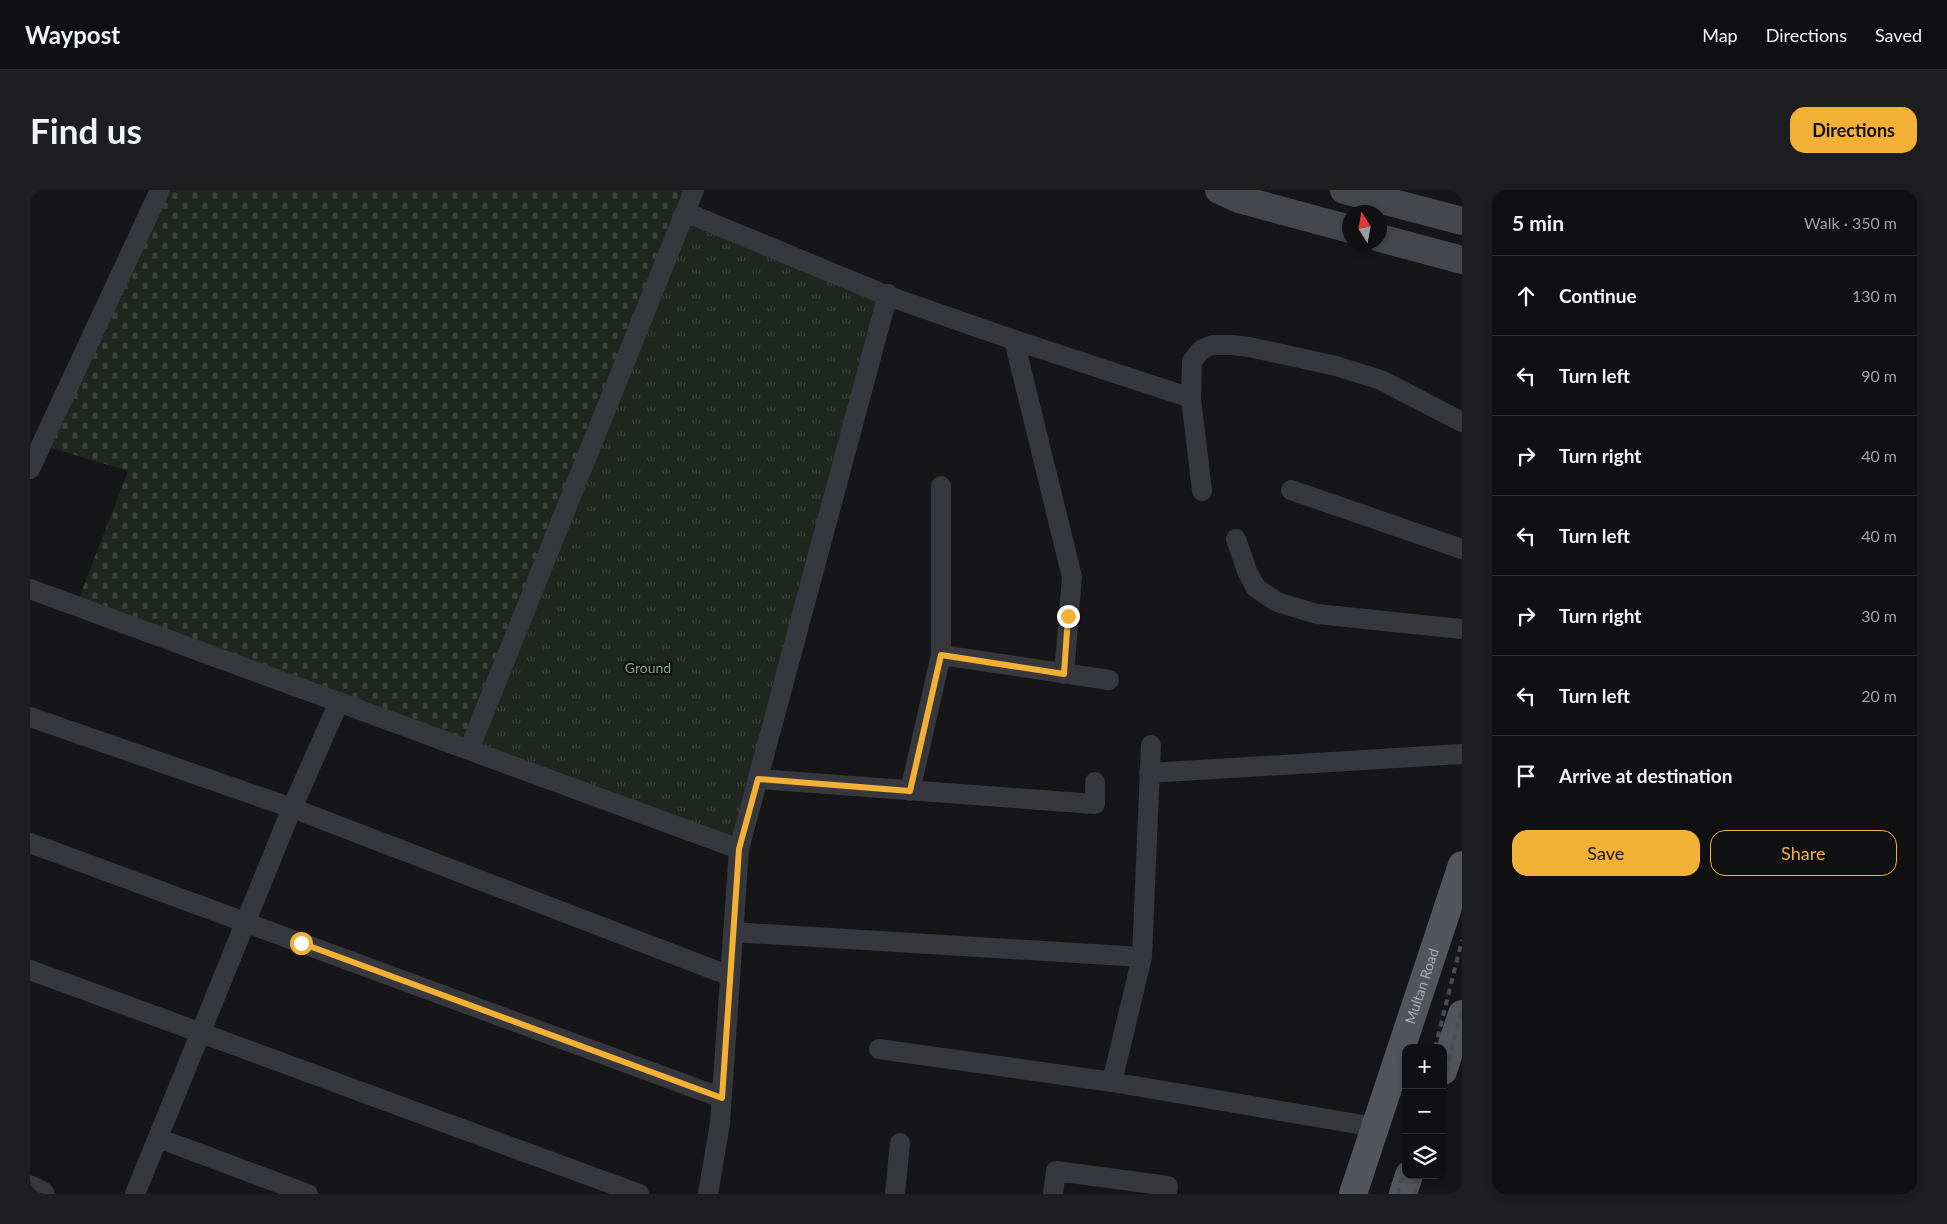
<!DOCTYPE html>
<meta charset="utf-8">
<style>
body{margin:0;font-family:Lato,sans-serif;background:#1e1e20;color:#f1f3f6}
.controls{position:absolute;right:15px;bottom:15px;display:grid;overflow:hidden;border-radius:10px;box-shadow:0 2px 8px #0003}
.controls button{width:45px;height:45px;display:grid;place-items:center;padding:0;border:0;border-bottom:1px solid #303032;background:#101012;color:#f1f3f6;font:25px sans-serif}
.compass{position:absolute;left:1312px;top:15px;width:45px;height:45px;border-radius:50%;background:#101012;box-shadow:0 2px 8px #0003;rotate:349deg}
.stop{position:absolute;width:15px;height:15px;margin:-11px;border:4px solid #f2b134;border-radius:50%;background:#fff}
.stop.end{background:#f2b134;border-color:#fff;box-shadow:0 1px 5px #0008}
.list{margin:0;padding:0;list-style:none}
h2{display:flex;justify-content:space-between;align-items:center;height:65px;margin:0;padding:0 20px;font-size:21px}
h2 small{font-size:16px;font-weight:400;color:#9c9d9f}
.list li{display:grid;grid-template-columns:32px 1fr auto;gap:15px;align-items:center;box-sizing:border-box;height:80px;padding:0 20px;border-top:1px solid #303032}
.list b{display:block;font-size:19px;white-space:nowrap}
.list em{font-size:16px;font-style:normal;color:#9c9d9f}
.actions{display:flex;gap:10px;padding:15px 20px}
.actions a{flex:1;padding:11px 0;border:1px solid #f2b134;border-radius:15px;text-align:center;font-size:18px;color:#f2b134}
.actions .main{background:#f2b134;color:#111}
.icon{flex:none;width:28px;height:28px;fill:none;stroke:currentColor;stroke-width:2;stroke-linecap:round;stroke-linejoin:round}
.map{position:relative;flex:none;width:1432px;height:1004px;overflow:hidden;border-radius:15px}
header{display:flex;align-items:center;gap:30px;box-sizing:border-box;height:70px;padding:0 25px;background:#101012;border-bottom:1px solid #303032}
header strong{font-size:24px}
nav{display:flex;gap:28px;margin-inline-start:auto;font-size:18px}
.intro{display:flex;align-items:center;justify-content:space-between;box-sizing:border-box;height:120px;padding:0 30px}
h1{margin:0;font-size:35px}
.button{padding:12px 22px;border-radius:15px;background:#f2b134;color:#111;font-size:18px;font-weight:700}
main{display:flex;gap:30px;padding:0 30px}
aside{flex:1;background:#101012;border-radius:15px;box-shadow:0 2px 8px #0003}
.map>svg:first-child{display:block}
.cemetery{fill:url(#cemetery-stones)}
.park{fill:url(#park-tufts)}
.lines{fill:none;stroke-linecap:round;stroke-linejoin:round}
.minor{stroke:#37383d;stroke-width:20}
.tertiary{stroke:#37383d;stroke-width:25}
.secondary{stroke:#45474d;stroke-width:28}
.primary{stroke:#53555c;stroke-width:28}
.rail{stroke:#4a4c52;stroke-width:4;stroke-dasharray:6 5;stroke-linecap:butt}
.route{stroke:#f2b134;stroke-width:6}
.labels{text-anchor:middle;stroke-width:4.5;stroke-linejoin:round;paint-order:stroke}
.park-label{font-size:14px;fill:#7fa381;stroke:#111113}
.street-label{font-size:14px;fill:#a8adb8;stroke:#111113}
</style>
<header>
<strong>Waypost</strong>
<nav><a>Map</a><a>Directions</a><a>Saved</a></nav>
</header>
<div class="intro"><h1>Find us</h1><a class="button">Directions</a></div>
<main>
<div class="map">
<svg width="1432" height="1004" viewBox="0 0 1432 1004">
<defs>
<pattern id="cemetery-stones" width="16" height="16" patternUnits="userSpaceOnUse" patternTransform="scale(1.25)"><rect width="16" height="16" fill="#1e261f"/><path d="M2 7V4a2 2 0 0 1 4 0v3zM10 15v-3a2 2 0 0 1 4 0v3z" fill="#3c433d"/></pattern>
<pattern id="park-tufts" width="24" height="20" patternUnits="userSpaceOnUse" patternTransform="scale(1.25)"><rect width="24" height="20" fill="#1e261f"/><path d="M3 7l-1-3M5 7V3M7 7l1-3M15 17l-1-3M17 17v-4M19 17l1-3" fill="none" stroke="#3c433d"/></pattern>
</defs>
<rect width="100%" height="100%" fill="#161618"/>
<path class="cemetery" d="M130 0H664L439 560 46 416 98 281 11 255Z"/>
<path class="park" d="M655 22 858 104 709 659 439 560Z"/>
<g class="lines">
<path class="minor" d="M655 22 858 106 984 150 1161 208 1172 301
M984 150 1042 387 1034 484
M1161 208 1162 171 1171 160 1182 155H1203L1219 157 1306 176 1351 190 1432 232
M0 279 130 0
M1261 300 1432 359
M1206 349 1217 381 1226 398 1247 412 1287 424 1432 439
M0 399 709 659
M911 465 1079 490
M0 527 262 618 700 786
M1121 555 1112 767 1082 892 1345 937
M439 560 664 0
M1119 583 1432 564
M728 589 1065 614V592
M880 601 911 465V296
M0 653 692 908
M703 742 1112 767
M0 780 609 1004
M849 859 1082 892
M128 948 278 1004
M105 1004 262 618 309 512
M678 1004 690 933 709 659 858 104
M865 1004 870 953
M1023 1004 1026 981 1138 996 1137 1004"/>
<path class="tertiary" d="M0 998 12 1004"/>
<path class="secondary" d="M1189 0 1209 9 1320 39
M1314 0 1432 31
M1350 48 1432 70"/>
<g class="primary">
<path d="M1413 881 1432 824"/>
<path id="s1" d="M1323 1004 1432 675"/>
<path d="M1373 1004 1379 985"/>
</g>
<path class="rail" d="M1405 858 1432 750
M1413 892 1432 819
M1368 1004 1376 972
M1384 1004 1389 985"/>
</g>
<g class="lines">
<path class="route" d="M271 753 692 908 709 659 728 589 880 601 911 465 1034 484 1038 426"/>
</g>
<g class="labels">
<g class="park-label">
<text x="618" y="483">Ground</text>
</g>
<g class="street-label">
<text dy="5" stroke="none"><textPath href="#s1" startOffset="219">Multan Road</textPath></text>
</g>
</g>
</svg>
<div class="controls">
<button>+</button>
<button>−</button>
<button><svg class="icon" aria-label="layers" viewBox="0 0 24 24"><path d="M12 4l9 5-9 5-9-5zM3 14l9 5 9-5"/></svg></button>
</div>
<svg class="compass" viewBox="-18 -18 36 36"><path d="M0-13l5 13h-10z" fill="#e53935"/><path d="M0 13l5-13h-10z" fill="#9c9d9f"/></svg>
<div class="stop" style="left:271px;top:753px"></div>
<div class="stop end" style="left:1038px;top:426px"></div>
</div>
<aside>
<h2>5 min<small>Walk · 350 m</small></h2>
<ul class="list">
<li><svg class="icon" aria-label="ahead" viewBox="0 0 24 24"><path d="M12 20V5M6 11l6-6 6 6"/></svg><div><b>Continue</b></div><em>130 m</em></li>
<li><svg class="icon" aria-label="left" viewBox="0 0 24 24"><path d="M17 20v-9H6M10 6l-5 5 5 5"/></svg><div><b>Turn left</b></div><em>90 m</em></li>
<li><svg class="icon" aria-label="right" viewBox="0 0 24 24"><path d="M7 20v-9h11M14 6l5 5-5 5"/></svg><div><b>Turn right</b></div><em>40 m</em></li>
<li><svg class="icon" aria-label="left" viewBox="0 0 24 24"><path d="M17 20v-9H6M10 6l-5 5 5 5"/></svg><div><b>Turn left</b></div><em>40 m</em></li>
<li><svg class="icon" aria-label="right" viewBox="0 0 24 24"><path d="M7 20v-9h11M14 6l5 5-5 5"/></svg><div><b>Turn right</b></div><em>30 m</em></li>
<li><svg class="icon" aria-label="left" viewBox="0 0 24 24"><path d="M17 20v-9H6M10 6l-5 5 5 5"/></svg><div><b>Turn left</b></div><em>20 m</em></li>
<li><svg class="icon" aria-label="arrive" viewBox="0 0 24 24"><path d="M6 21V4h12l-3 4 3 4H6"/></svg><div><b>Arrive at destination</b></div></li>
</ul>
<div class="actions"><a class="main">Save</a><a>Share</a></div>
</aside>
</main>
